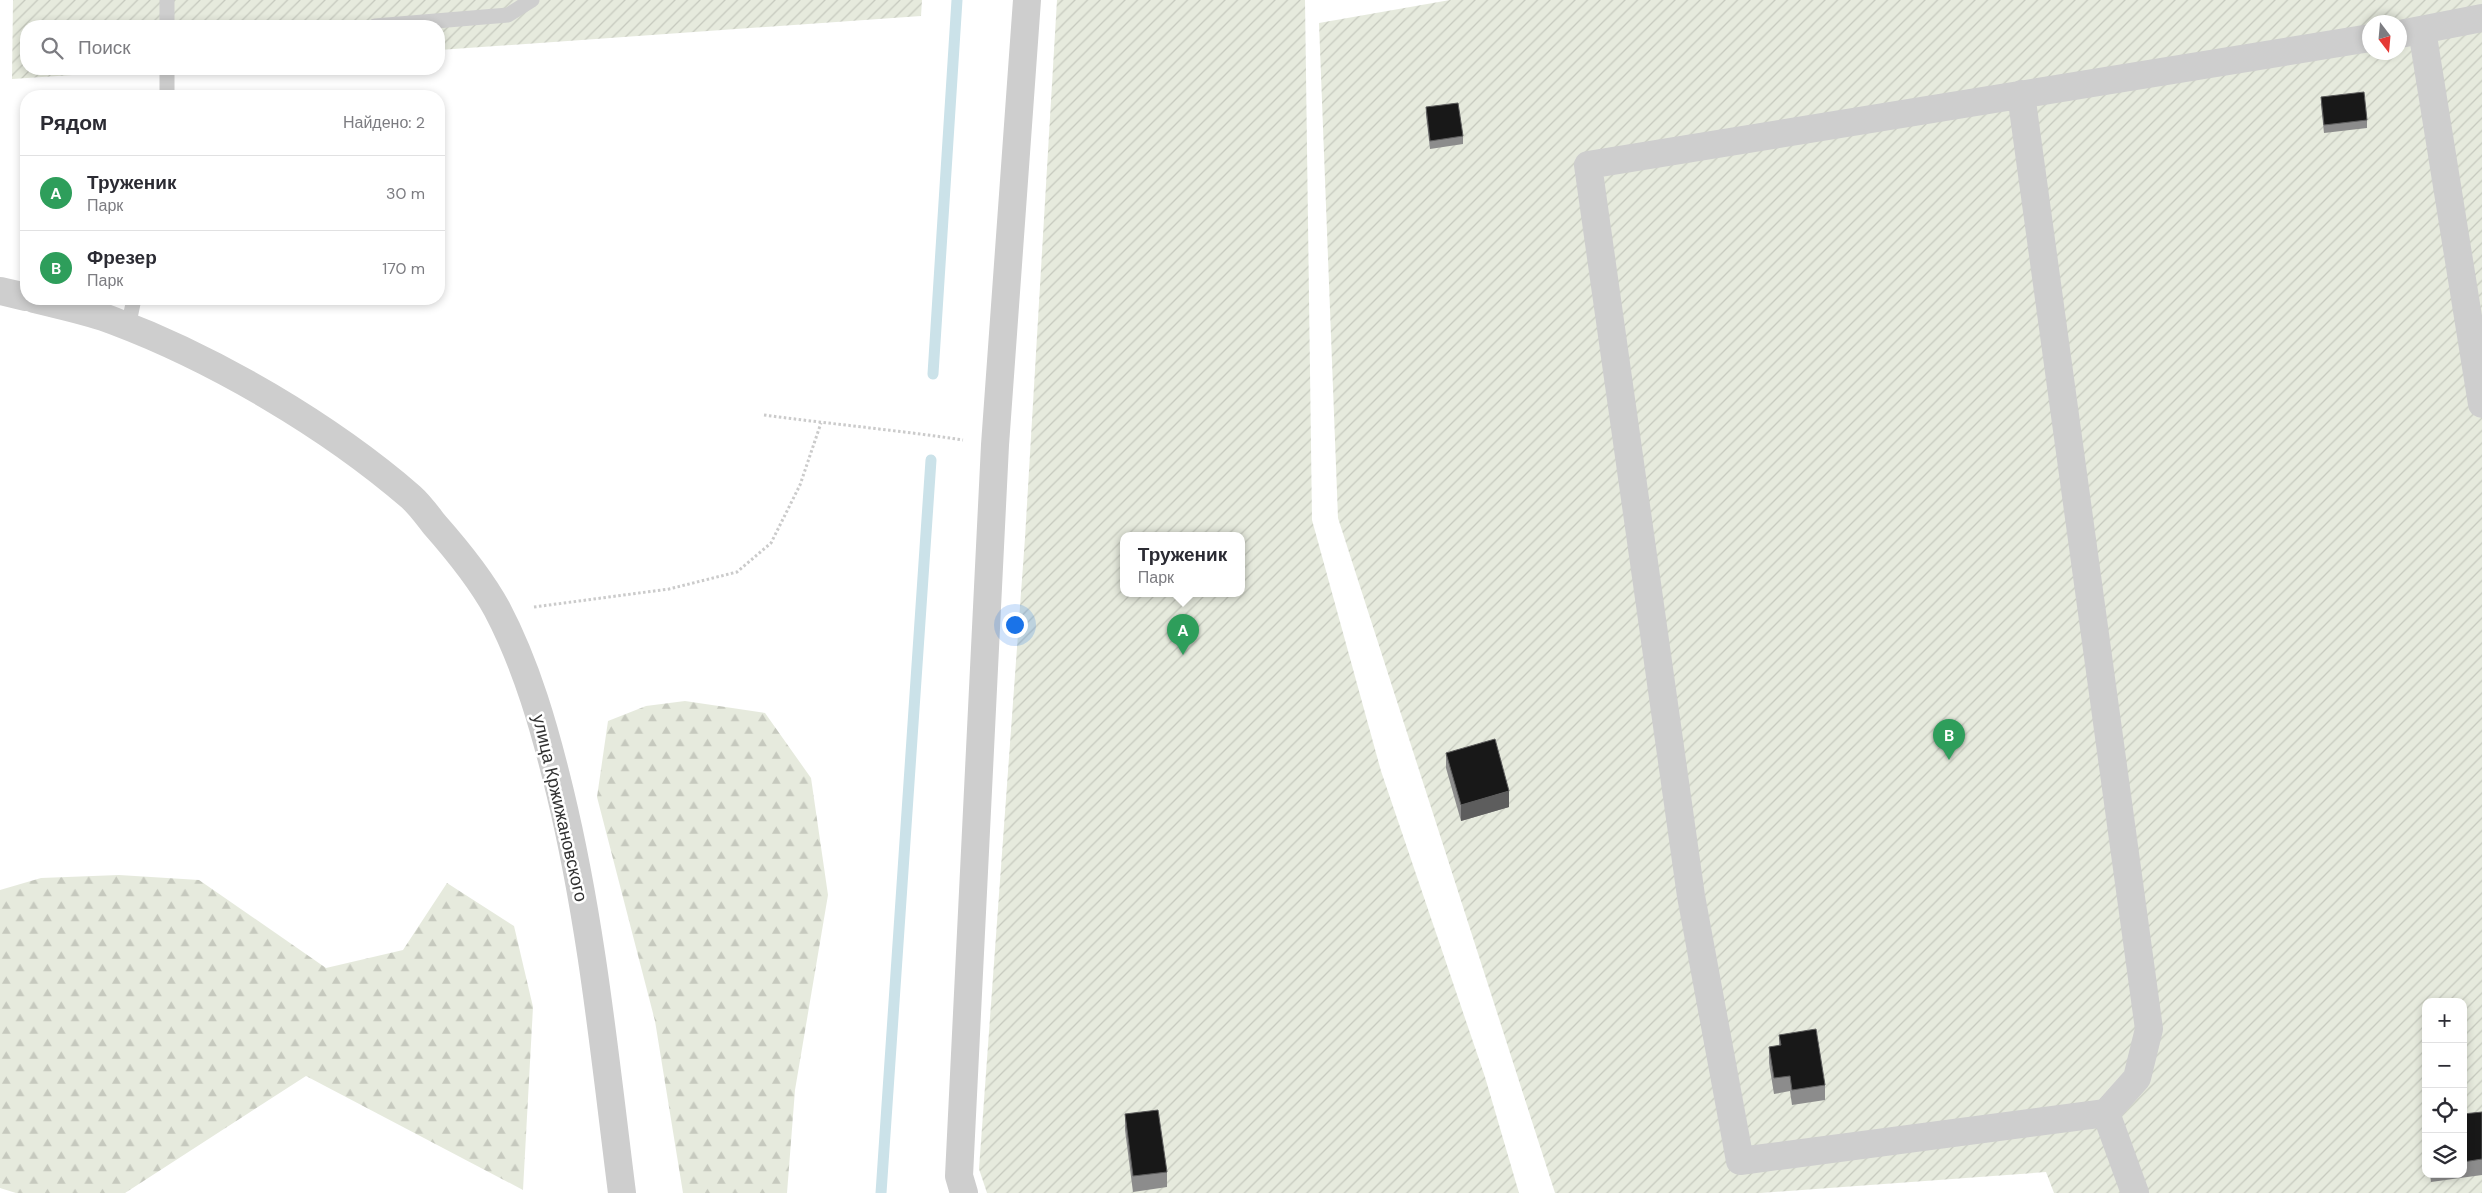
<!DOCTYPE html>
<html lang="ru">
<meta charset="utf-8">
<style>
:root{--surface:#fff;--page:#f2f2f3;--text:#2b2b33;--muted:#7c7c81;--line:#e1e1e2;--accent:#ea580c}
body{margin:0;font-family:"DM Sans",sans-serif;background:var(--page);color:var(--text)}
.controls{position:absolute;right:15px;bottom:15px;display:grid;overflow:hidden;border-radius:10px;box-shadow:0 2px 8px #0003}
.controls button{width:45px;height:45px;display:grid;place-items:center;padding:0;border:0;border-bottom:1px solid var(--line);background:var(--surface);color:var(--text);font:25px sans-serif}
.compass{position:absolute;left:2362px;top:15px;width:45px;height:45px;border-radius:50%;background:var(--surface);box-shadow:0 2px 8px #0003;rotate:164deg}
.you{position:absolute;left:1014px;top:624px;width:18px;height:18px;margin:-12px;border:4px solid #fff;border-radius:50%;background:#1a73e8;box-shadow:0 0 0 8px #1a73e833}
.badge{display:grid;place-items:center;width:32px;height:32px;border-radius:50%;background:var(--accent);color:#fff;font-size:16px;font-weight:700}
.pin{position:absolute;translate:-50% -41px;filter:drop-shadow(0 1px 2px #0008)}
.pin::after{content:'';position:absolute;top:26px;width:18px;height:15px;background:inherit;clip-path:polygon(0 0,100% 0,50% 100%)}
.popup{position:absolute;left:1120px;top:532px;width:125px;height:65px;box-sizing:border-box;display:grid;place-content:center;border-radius:10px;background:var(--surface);filter:drop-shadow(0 1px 4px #0005);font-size:16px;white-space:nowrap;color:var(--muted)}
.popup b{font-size:19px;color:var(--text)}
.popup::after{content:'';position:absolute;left:50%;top:100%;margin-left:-10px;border:10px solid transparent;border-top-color:var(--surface)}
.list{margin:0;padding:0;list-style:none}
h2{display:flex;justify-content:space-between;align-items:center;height:65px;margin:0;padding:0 20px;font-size:21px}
h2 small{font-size:16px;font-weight:400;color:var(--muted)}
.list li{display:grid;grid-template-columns:32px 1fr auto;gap:15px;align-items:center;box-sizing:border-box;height:75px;padding:0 20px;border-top:1px solid var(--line)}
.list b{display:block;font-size:19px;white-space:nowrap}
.list p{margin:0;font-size:16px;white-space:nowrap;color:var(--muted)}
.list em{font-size:16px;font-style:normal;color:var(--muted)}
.icon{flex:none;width:28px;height:28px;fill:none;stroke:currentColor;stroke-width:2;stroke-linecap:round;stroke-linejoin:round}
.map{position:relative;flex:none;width:2482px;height:1193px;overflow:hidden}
.search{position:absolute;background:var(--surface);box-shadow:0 2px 8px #0003;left:20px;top:20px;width:425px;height:55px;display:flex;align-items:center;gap:12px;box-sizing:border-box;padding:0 18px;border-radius:20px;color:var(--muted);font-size:19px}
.panel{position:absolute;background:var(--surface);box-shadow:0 2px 8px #0003;left:20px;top:90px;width:425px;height:215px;border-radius:20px}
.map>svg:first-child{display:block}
.forest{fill:url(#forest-firs)}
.garden{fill:url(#garden-furrows);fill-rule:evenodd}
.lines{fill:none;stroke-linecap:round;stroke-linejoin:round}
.stream{stroke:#cbe2e9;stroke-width:11}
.path{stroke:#cbcbcb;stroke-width:3;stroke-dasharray:2.5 2.5;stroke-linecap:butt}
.service{stroke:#cecece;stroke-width:15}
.minor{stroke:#cecece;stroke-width:28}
.wall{fill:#8c8c8c}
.shaded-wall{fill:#5d5d5d}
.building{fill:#181818;stroke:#5d5d5d}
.labels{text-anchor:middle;stroke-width:5;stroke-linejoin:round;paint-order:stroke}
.street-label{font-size:18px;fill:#313131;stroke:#fff}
</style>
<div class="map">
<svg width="2482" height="1193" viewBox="0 0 2482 1193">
<defs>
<pattern id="forest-firs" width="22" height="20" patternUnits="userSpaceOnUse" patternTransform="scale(1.25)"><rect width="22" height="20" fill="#e6eadd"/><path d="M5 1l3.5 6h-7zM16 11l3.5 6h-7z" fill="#c6c9be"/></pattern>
<pattern id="garden-furrows" width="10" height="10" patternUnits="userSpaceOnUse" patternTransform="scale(1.25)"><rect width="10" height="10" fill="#e6eadd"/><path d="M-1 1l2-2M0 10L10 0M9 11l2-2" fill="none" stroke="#c6c9be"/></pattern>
</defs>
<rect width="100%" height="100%" fill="#fff"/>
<path class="forest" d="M685,701l80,12 46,65 17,117 -33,195 -8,103h-104l-28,-172 -58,-224 11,-76 38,-15z
M119,875l80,5 127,88 77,-18 44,-67 67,43 19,81 -10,183 -217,-114 -181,117h-109l-16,-5v-298l41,-12z"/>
<path class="garden" d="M13,0h909l-1,16 -482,34v-24h-413v43h137l-151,10z
M1057,0h248l7,520 69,251 104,306 34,116h-532l-8,-24 46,-631zM1124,536h118v58h-118z
M1450,0h1032v1193h-428l-8,-21 -285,21h-206l-217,-675 -19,-495zM2370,22h30v30h-30zM2426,1002h37v172h-37z"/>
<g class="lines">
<path class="stream" d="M933,374l24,-374
M881,1193l50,-733"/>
<path class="path" d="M764,415c66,9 133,15 199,25
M534,607l135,-18 68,-17 34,-29 29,-58 21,-62"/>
<path class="service" d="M167,26v-26
M375,26l133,-11 24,-15
M167,96v-27
M128,327l6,-28"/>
<path class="minor" d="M2422,30l60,374
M2400,34l82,-16
M2021,94l128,935 -12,49 -31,35 -366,48 -49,-265 -103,-731 782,-127
M0,291l26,6
M34,299c27,7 54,12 80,22 101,38 215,105 297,176 9,8 16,18 23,27 23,26 46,54 63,85 30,57 48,121 63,183 32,132 45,267 62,401
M2106,1113l29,80
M964,1193l-5,-17 36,-731 32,-445"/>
</g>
<path class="wall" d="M2321,97l46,23v8l-43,5 -3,-28z
M1426,107l37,29v8l-33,5 -4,-34z
M1446,753l63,54 -48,14 -15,-53z
M1779,1035l46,50v15l-33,5 -2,-14 -16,3 -5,-31v-16l10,-1z
M2482,1112v63l-51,7 -1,-8h33v-60z
M1125,1114l42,58v15l-34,5 -8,-62z
M2424,1120h2v25l-2,-10z"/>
<path class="shaded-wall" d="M1509,791v16l-48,14v-16z"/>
<path class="building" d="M2364,92l3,28 -43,5 -3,-28z
M1458,103l5,33 -33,5 -4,-34z
M1495,739l14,52 -48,14 -15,-52z
M1816,1029l9,56 -33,5 -2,-14 -16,2 -5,-31 12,-2 -2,-10z
M1158,1110l9,62 -34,4 -8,-62z
M2482,1112v47l-19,3v-48z"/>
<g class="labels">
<g class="street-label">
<text transform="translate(560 808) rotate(77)" y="6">улица Кржижановского</text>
</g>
</g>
</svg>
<div class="controls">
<button>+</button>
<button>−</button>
<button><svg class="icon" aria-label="locate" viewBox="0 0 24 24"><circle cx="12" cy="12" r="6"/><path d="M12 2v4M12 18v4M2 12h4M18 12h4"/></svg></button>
<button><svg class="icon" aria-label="layers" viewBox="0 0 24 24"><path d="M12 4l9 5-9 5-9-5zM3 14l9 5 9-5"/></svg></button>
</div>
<svg class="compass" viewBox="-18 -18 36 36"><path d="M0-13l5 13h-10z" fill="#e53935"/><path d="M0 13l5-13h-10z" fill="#7c7c81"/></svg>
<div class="you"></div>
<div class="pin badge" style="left:1183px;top:655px;background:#2e9e5b">A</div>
<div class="popup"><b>Труженик</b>Парк</div>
<div class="pin badge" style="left:1949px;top:760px;background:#2e9e5b">B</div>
<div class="search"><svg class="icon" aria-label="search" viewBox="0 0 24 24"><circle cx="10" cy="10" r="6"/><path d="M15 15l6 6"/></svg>Поиск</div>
<section class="panel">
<h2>Рядом<small>Найдено: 2</small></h2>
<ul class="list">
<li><span class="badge" style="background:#2e9e5b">A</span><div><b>Труженик</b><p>Парк</p></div><em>30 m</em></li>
<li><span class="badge" style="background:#2e9e5b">B</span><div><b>Фрезер</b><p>Парк</p></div><em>170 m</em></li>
</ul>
</section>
</div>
